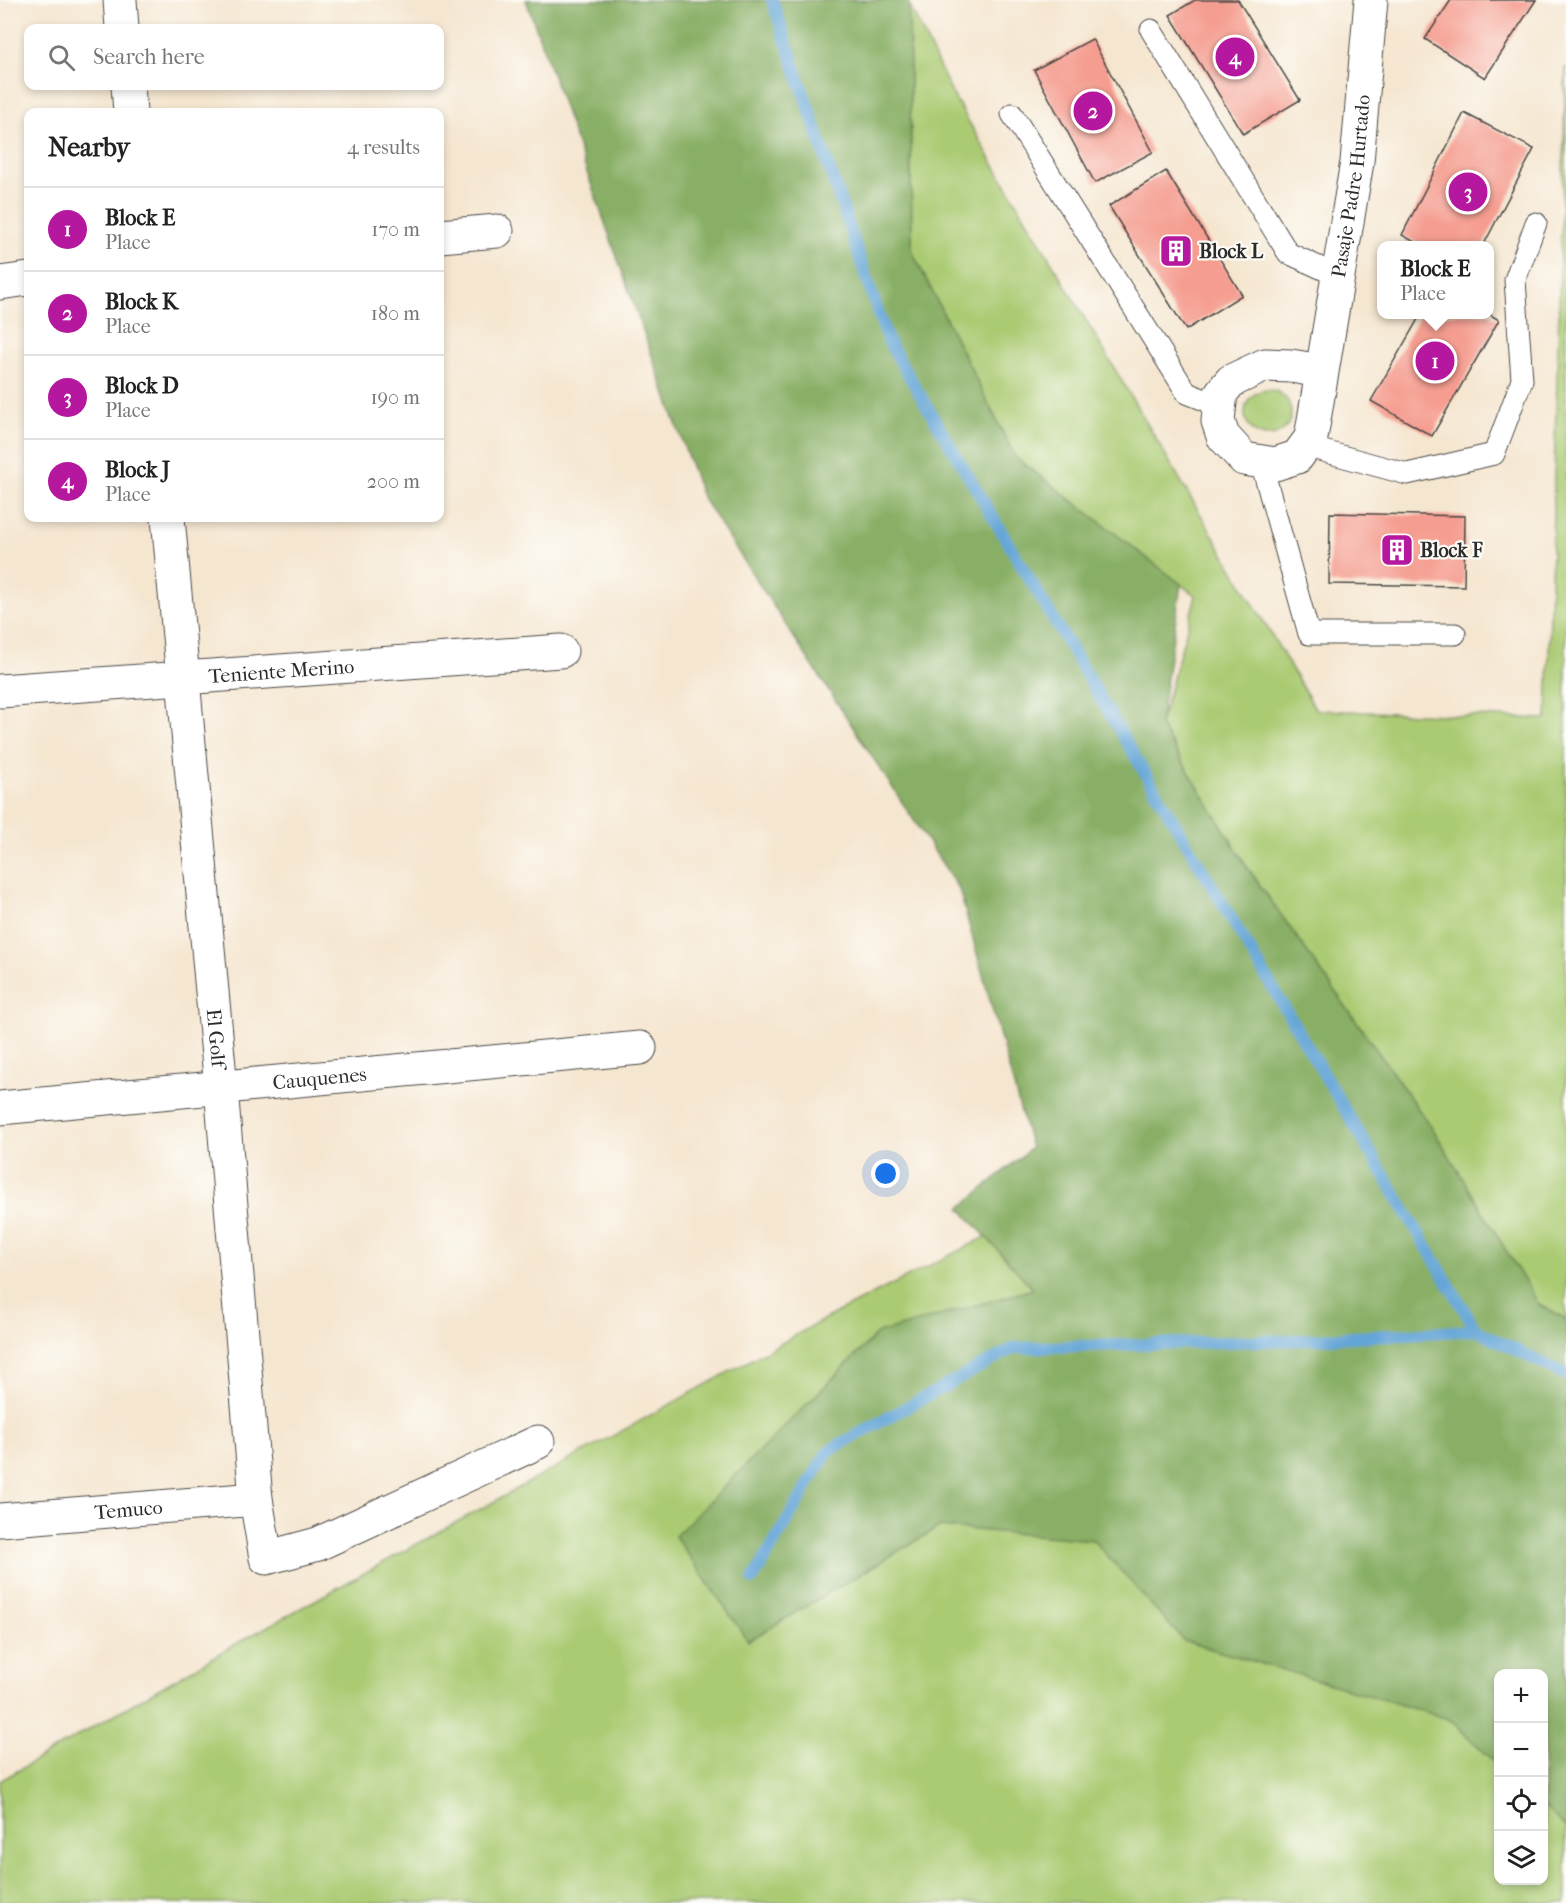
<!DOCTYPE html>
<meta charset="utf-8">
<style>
:root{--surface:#fff;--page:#f6f6f6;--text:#222;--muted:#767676;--line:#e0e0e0;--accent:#b5179e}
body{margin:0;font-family:"IM FELL French Canon",serif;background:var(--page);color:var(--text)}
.controls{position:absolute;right:18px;bottom:18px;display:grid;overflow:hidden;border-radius:12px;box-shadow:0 3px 9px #0003}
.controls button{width:54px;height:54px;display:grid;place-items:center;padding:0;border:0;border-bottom:2px solid var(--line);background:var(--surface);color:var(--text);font:30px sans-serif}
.you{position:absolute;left:886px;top:1174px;width:21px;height:21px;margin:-15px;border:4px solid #fff;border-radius:50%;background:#1a73e8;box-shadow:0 0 0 9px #1a73e833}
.badge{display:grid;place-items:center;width:39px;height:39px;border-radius:50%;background:var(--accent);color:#fff;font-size:20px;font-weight:700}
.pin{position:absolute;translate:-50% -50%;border:3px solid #fff;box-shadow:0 2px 6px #0006}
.popup{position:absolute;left:1377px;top:241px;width:117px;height:78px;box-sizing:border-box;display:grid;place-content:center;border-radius:12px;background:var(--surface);filter:drop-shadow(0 2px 4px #0005);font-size:20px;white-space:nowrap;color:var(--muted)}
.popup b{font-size:22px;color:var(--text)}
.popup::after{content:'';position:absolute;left:50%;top:100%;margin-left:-12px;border:12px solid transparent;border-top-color:var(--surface)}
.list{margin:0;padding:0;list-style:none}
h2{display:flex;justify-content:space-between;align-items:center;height:78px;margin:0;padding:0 24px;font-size:26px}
h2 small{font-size:20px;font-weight:400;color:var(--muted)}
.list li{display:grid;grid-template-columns:39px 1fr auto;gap:18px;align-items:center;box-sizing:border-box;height:84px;padding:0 24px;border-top:2px solid var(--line)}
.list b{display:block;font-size:22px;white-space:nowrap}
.list p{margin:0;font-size:20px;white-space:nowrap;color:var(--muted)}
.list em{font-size:20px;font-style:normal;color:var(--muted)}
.icon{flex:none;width:33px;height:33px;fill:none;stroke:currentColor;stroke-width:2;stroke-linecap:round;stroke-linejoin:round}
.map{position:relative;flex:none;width:1566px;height:1903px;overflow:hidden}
.search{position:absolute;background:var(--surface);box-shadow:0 3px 9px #0003;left:24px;top:24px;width:420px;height:66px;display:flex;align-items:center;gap:15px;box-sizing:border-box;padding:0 21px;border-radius:12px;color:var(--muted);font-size:22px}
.panel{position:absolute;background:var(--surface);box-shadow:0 3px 9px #0003;left:24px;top:108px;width:420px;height:414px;border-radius:12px}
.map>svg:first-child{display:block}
.green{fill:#abcb73;stroke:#6b7b4f;stroke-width:1.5;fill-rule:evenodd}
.forest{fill:#88af65;stroke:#5a6d48;stroke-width:1.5}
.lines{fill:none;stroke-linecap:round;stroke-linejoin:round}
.stream{stroke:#63a5d7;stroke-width:12}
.building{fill:#f59d90}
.lane-casing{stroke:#494744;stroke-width:23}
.street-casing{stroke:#494744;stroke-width:35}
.lane{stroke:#fff;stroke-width:21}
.street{stroke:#fff;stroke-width:33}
.labels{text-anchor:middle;stroke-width:4.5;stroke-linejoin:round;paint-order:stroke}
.street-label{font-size:20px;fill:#2b2b2b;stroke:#fdfcf7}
.poi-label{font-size:20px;font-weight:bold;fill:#2b2b2b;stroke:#fdfcf7;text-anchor:start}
</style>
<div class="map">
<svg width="1566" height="1903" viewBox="0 0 1566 1903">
<rect width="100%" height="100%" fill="#fdfcf7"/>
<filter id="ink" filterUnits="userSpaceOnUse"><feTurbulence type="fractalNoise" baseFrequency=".0167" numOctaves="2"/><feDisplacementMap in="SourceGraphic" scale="12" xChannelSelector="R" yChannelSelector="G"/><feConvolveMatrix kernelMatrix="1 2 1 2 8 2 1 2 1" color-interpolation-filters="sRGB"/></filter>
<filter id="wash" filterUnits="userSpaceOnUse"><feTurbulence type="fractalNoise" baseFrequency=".008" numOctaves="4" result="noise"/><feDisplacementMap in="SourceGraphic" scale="24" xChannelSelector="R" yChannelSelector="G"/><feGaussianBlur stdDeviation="1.35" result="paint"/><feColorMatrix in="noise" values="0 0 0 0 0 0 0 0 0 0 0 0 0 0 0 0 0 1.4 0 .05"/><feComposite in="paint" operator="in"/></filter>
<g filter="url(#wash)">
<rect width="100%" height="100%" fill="#f5e6d0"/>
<path class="green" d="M909,4l44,91 363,615 231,9 19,-653v1837h-1566v-122l243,-141 591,-326 537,-272 -124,-175 -87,-142 36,-129 -181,-139 -103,-206zM1498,1674h46v206h-46z
M1245 413a23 23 0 1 1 46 0a23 23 0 1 1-46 0Z"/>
<path class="forest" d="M526,0h382l1,4 3,247 103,206 166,127 -21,141 87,142 189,267 103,171 27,14v509l-22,-21v-133h-46v91l-49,-46 -265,-78 -91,-101 -154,-13 -191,114 -73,-105 203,-203 155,-44 -73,-81 71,-60 -72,-259 -257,-392z"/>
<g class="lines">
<path class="stream" d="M772,0l116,341 588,989 90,45
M753,1579l75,-128 186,-103 287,-8 175,-10"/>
</g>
<g id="blocks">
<path class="building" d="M1195,0h43l62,100 -57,34 -73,-119z
M1451,0h85l-51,78 -60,-39z
M1092,39l61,113 -58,31 -61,-113z
M1464,113l70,36 -51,97h-61l-20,-11z
M1166,171l76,124 -56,35 -77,-124z
M1421,314h68l10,6 -67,116 -61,-35z
M1330,513l135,3 -1,70 -135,-2z"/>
</g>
</g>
<g filter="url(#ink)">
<use href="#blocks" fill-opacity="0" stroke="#494744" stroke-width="1.5"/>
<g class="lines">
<defs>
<path id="lane" d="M1151,30l137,223 50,23
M1012,114l175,279 33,13
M1305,446l102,28 87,-20 28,-74 -7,-100 21,-57
M1261,462l48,172h146"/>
<g id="street">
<path d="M120,0l2,28"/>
<path d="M128,86l2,26"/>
<path d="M440,236l57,-5"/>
<path d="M0,283l28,-4"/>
<path id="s1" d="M1321,371l-30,-5 -26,-1 -34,16 -10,12 -3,28 5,15 21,23 31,5 22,-7 14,-19 46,-276 14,-162"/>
<path id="s2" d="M168,518l53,570 35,411 10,59 52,-14 220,-102"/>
<path id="s3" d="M0,691l561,-40"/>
<path id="s4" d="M0,1108l640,-60"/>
<path id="s5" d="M0,1520l256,-21"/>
</g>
</defs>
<use href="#lane" class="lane-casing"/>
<use href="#street" class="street-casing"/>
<use href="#lane" class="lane"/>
<use href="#street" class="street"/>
</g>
</g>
<defs>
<symbol id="building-square" viewBox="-11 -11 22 22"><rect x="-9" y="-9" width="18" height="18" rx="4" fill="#b5179e" stroke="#fdfcf7"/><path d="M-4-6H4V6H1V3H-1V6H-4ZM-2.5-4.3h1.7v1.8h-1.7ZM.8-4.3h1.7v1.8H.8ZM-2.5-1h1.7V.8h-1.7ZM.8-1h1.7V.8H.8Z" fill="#fff"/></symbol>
</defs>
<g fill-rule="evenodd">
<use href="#building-square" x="1157" y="232" width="38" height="38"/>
<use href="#building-square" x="1378" y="531" width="38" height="38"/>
</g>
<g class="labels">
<g class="street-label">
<text dy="7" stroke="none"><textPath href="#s1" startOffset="518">Pasaje Padre Hurtado</textPath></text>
<text dy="7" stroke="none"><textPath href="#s3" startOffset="282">Teniente Merino</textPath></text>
<text dy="7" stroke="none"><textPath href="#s2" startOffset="522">El Golf</textPath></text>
<text dy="7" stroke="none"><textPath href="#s4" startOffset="321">Cauquenes</textPath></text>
<text dy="7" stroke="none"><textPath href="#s5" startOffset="129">Temuco</textPath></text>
</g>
<g class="poi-label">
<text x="1199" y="258">Block L</text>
<text x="1420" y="557">Block F</text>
</g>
</g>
</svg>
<div class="controls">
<button>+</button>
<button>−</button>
<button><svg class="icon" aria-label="locate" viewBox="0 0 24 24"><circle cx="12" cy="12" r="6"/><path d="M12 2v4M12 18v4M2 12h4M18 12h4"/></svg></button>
<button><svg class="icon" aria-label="layers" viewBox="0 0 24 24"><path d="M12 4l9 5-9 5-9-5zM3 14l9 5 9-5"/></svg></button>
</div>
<div class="you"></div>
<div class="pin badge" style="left:1435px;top:361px">1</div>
<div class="popup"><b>Block E</b>Place</div>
<div class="pin badge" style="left:1093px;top:111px">2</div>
<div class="pin badge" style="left:1468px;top:192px">3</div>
<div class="pin badge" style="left:1235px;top:57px">4</div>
<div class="search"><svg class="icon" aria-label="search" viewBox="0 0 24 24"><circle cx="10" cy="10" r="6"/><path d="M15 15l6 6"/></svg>Search here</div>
<section class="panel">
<h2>Nearby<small>4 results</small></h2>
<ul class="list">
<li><span class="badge">1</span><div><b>Block E</b><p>Place</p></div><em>170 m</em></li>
<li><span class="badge">2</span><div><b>Block K</b><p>Place</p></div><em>180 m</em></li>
<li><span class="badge">3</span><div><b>Block D</b><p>Place</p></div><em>190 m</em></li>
<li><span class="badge">4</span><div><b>Block J</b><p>Place</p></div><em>200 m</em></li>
</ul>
</section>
</div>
